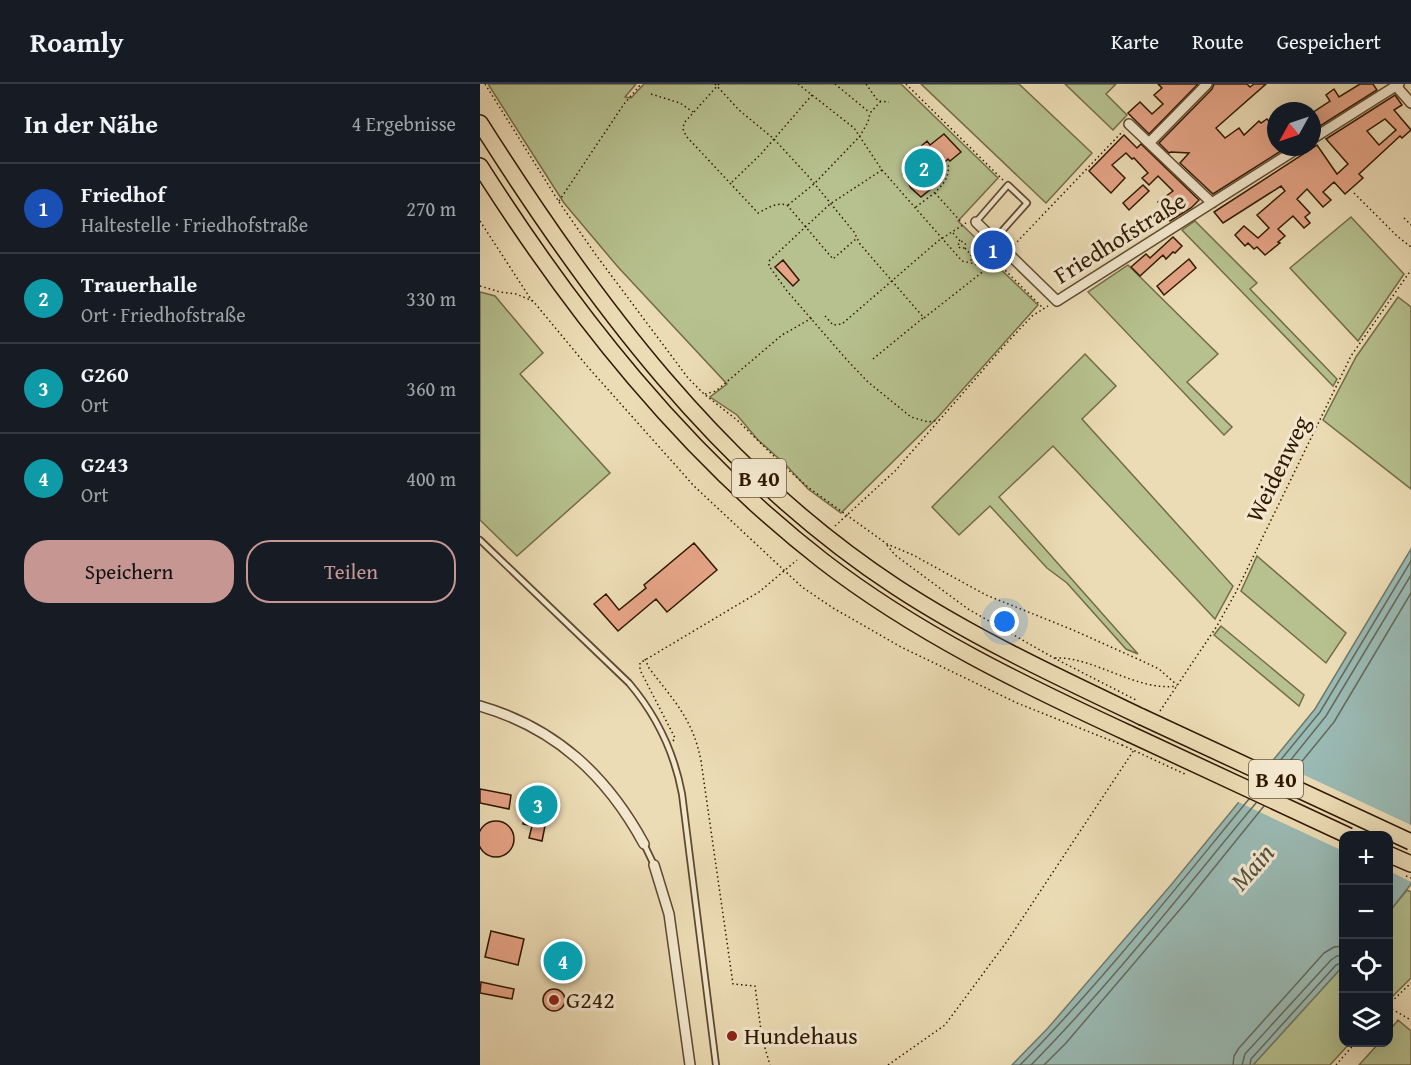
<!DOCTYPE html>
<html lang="de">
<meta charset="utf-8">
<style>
:root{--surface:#171b24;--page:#20242c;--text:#f1f3f6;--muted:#9ea1a6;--line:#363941;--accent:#c59692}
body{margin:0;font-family:"Gentium Book Plus",serif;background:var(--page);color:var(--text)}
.controls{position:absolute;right:18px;bottom:18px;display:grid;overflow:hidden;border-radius:12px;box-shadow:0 6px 24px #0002}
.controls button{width:54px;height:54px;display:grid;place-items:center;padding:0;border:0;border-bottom:2px solid var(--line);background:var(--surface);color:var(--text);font:30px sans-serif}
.compass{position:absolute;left:787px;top:18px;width:54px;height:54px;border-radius:50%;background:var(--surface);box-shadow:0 6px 24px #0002;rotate:230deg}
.you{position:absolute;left:525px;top:538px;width:21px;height:21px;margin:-15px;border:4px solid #fff;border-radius:50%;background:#1a73e8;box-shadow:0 0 0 9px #1a73e833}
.badge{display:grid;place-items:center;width:39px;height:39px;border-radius:50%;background:var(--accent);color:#fff;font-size:20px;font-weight:700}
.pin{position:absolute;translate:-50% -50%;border:3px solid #fff;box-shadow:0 2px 6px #0006}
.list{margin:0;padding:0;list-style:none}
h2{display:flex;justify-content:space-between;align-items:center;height:78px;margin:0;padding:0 24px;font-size:26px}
h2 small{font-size:20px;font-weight:400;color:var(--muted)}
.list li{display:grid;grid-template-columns:39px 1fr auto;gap:18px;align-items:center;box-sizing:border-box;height:90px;padding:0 24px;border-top:2px solid var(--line)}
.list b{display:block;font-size:22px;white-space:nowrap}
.list p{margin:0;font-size:20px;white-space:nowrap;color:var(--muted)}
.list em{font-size:20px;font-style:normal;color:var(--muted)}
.actions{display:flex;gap:12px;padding:18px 24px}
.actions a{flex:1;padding:14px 0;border:2px solid var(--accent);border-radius:24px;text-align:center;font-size:21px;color:var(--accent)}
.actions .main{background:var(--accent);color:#111}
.icon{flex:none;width:33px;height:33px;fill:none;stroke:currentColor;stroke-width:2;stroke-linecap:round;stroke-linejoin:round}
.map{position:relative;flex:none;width:931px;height:981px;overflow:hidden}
header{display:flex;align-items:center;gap:36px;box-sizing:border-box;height:84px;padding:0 30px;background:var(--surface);border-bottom:2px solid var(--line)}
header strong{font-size:28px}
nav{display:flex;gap:33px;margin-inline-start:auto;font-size:21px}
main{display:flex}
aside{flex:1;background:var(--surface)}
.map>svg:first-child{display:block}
.green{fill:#b6c18f;stroke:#736c48;stroke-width:1.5}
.water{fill:#9abab4;stroke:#70796c;stroke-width:1.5}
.pier{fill:#ecdcb5}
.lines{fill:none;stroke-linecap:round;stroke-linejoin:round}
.shore{stroke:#65695a;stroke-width:1.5}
.building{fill:#e6a487;stroke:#301800;stroke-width:1.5;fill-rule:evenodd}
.service-casing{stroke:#5f492d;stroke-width:8}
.minor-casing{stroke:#5f492d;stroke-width:12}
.trunk-casing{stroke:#301800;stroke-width:18}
.path{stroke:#301800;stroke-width:1.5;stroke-dasharray:1.5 3;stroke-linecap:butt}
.service{stroke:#f3e8cf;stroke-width:4.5}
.minor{stroke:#f3e8cf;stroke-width:9}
.trunk{stroke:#ecdcb5;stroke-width:15}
.trunk-bridge-casing{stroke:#301800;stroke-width:18;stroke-linecap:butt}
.path-bridge{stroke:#301800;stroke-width:1.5;stroke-dasharray:1.5 3;stroke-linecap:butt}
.trunk-bridge{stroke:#ecdcb5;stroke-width:15}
.poi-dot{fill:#8f2418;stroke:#f3e8cf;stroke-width:2}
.labels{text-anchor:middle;stroke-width:6;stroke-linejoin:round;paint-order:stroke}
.shield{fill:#f3e8cf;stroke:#6a563e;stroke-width:1.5}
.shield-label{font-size:22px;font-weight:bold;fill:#301800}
.street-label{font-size:24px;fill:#301800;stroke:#f3e8cf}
.poi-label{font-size:24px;fill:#301800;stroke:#f3e8cf;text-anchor:start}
.water-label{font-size:26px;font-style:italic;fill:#55513f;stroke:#f3e8cf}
</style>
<header>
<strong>Roamly</strong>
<nav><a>Karte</a><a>Route</a><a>Gespeichert</a></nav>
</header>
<main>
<aside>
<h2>In der Nähe<small>4 Ergebnisse</small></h2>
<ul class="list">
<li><span class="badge" style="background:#1a4fb4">1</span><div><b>Friedhof</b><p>Haltestelle · Friedhofstraße</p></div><em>270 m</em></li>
<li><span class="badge" style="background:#0f9aa8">2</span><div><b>Trauerhalle</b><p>Ort · Friedhofstraße</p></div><em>330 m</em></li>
<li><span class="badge" style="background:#0f9aa8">3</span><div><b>G260</b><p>Ort</p></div><em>360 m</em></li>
<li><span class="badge" style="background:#0f9aa8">4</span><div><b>G243</b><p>Ort</p></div><em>400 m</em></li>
</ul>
<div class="actions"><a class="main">Speichern</a><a>Teilen</a></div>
</aside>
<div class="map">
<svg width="931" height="981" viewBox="0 0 931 981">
<rect width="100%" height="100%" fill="#ecdcb5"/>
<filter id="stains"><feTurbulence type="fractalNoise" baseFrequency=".00333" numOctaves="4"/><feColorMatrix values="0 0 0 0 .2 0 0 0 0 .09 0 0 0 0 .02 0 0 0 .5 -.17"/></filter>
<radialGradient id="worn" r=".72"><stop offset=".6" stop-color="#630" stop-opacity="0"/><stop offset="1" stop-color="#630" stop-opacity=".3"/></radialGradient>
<path class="green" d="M8,0h148l-11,13 6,1 13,-14h257l97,94 -40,43 31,30 5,12 44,42 -99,111 -98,97 -33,-24 -22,-24 -28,-25 -21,-25 -27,-18 17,-13 -109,-117 -54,-64z
M441,0h98l73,69 -46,50z
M585,0h51l-10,10 21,21 -14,15z
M871,133l53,57 -46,67 -68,-73z
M715,137l62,62 -7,6 87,90 -4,7 -151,-156z
M648,181l90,89 -31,28 45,45 -8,8 -136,-143z
M0,208l15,4 48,57 -23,21 90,99 -93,83 -37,-36z
M918,213l13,10v182l-88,-69 33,-63z
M605,270l31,32 -34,33 151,167 -18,33 -162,-173 -54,51 139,157 -12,-5 -59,-66 -20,-15 -57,-62 -31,29 -27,-28z
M777,472l89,77 -20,30 -85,-72z
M741,542l83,69 -5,11 -85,-71z
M927,806l4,2v86l-22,22v-88z
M863,882l1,76 6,1 -20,22h-77z
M918,936l13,11v34h-52l20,-22 9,-1 1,-11z"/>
<path class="water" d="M931,465v335l-22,28 -1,-76h-44l-1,130 -90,99h-241l36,-37 123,-143 144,-176z"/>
<path class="pier" d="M790,675l141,66v57l-22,-11 -1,-35h-44l-1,15 -107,-50z"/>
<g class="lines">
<path class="shore" d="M794,684l46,-56 91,-151
M801,688l45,-56 85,-141
M810,692l44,-54 77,-129
M540,981c82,-83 155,-176 229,-266
M551,981c80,-81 152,-174 225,-262
M564,981l22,-22 122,-143 76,-94
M753,981l1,-9 5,-8 85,-95 10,-6 10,-1
M762,981l3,-11 86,-94 6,-4 7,-1
M770,981l1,-6 85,-94 8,-3"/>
</g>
<path class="building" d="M678,0h40l-49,50 -21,-21 12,-11 12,12 11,-10 -9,-9 8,-7z
M734,0h33l3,3 4,-3h12l-50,44 9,10 14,-10 5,7 15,-14 2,2 6,-4 9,10v18h11l-74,47 -33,-31 9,-10 -18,-1 -2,1 -10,-10 53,-54z
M880,0h13l4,6 -57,36 -8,-13 18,-12 -4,-6 8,-6 5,8z
M915,11l7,10 -8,5 17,20 -9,8 -2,-2 -41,38 4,4 -18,16 -11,-12 -11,10 8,8 -8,7 -16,-18 -10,10 13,14 -5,4 5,6 -6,5 -11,-12 -15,13 7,7 -7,6 2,1 -15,12 -8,-8 -3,2 -6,-6 -3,3 -10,-11 9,-9 14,12 11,-10 -12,-13 28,-24 -4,-5 -58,37 -9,-11 103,-67 20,29 11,-10 -22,-25zM905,35l11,11 -17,15 -12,-14z
M464,50l17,18 -11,9 -2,-2 -16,15 6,9 -17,14 -10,-9 -8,-14 21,-19 -6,-6 9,-8 3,4z
M644,51l13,13 4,-4 58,56 -8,8 -21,13 -12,-19 15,-11 -15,-15 -9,9 -7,-7 6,-5 -14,-15 -2,1 -6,-6 -14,12 13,13 -14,15 -22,-22z
M663,101l6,6 -20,19 -6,-7z
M693,153l9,9 -7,7 -2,-1 -7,7 -3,-4 -23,21 -9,-9 15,-13 4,4z
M709,175l7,9 -32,27 -7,-9z
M303,176l16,20 -6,6 -18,-19z
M214,459l23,27 -50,42 -11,-13 -38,32 -24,-27 12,-10 13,16 27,-22 -2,-3z
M0,705l31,6 -2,14 -29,-6z
M51,713l16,3 -4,20 3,1 -4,20 -13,-3 3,-12 -9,-2 1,-7 15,-1 -11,-3z
M-2 755a18 18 0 1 1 36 0a18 18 0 1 1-36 0Z
M11,847l33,8 -6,26 -33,-8z
M72 877a11 11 0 1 1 22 0a11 11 0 1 1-22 0Z
M1,898l33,7 -2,10 -32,-6z
M63 916a11 11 0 1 1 22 0a11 11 0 1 1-22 0Z"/>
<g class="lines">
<defs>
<path id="service" d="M496,138l32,-37 19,18 -33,37
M0,456l149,143c28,33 45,68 53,111l34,271
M164,760l10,21"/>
<path id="minor" d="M916,2l15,17
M649,40l83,79
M832,55l87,-55
M669,59l58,-59
M496,138l81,79 243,-154
M0,622c76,22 127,70 164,138
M174,781l15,49 21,151"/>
<path id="trunk" d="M0,39c112,177 239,348 416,464 78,51 162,90 246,130
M0,82c94,148 204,287 343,395 93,72 201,124 307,173
M908,770l23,10"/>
</defs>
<use href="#service" class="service-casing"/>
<use href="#minor" class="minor-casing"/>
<use href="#trunk" class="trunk-casing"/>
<path class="path" d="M5,0l74,118 37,53 92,123 16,16 33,26 48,47 24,21 78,56 26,11 73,40 87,35 67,30 19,9 18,16
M235,0l24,26 35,29 35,38 45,55 6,12 64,74 61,-48
M239,0l-35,39 -1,6 3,7 72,77c10,-5 18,-11 29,-8l46,54 24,-21
M318,0l56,44 28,42 80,91 13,3 11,6 15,-11
M355,0l34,28
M386,0l12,17 11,1
M426,0l97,96
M171,10l29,9 13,9
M402,86l-52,34 -61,57v5l18,25 60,69 21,22 43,35 17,5 11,-2
M252,98l29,-28 51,-59
M455,109l27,30
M874,109l43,43 14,11
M79,117l65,-97 17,-20
M308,121l26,-21 46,-48 8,-14 2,-9 11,-12
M436,123c15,-12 36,-23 32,-45
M924,134l7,7
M0,137l52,80
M473,149l7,8
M478.5 161a3.5 3.5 0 1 1 7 0a3.5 3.5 0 1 1-7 0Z
M534,161l109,-114
M485,164l6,7v7
M519,180l43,43
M0,202l20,6 16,2 17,7 54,65 107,120 108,101 31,21 68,39 116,56 105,42
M345,232l8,9 9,-1 96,-83 28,-18
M393,275l50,-41
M225,310l11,-3 66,-56 30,-17
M355,442l60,-55 108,-124 29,-31 16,-10
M407,461l8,10 73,54 86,49 82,42
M575,574c38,-2 82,34 122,28
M165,575l4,9c25,33 44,51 52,93l32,223 22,2 7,52 8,27
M680,627l57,-85 19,-34 115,-236 60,-86
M193,657l2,-3 -35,-68v-7l119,-71 38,-32
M926,792l5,2
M908,921l23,-22
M908,923l23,13
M408,981l57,-40 63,-85 126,-190
M856,981l20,-23"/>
<use href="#service" class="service"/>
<use href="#minor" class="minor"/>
<use href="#trunk" class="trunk"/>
<defs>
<path id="trunk-bridge" d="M662,633l269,125
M650,650l219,102"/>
</defs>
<use href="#trunk-bridge" class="trunk-bridge-casing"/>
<path class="path-bridge" d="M642,661l65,30"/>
<use href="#trunk-bridge" class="trunk-bridge"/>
</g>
<g class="poi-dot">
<circle cx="74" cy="916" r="6"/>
<circle cx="252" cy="952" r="6"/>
</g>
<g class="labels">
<g class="shield">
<rect x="252" y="375" width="54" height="38" rx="4.5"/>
<rect x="769" y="676" width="54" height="38" rx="4.5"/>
</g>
<g class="shield-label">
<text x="279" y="402">B 40</text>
<text x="796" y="703">B 40</text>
</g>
<g class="street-label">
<text transform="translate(640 154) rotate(-32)" y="8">Friedhofstraße</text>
<text transform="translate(798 385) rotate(-64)" y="8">Weidenweg</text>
</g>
<g class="poi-label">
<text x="86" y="924">G242</text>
<text x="264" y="960">Hundehaus</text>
</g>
<g class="water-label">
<text transform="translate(772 783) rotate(-49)" y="9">Main</text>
</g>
</g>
<rect width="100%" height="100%" filter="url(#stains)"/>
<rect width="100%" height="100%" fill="url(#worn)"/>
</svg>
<div class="controls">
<button>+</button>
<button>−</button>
<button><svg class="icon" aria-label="locate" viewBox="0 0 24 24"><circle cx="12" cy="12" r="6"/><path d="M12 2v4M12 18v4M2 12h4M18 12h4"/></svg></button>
<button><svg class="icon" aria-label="layers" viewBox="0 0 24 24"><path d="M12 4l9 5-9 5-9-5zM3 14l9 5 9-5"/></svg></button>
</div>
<svg class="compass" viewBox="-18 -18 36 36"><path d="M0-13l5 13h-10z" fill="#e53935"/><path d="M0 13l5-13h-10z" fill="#9ea1a6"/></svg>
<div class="you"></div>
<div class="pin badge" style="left:513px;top:166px;background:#1a4fb4">1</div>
<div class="pin badge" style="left:444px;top:84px;background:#0f9aa8">2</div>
<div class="pin badge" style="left:58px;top:721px;background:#0f9aa8">3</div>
<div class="pin badge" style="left:83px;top:877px;background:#0f9aa8">4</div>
</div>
</main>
